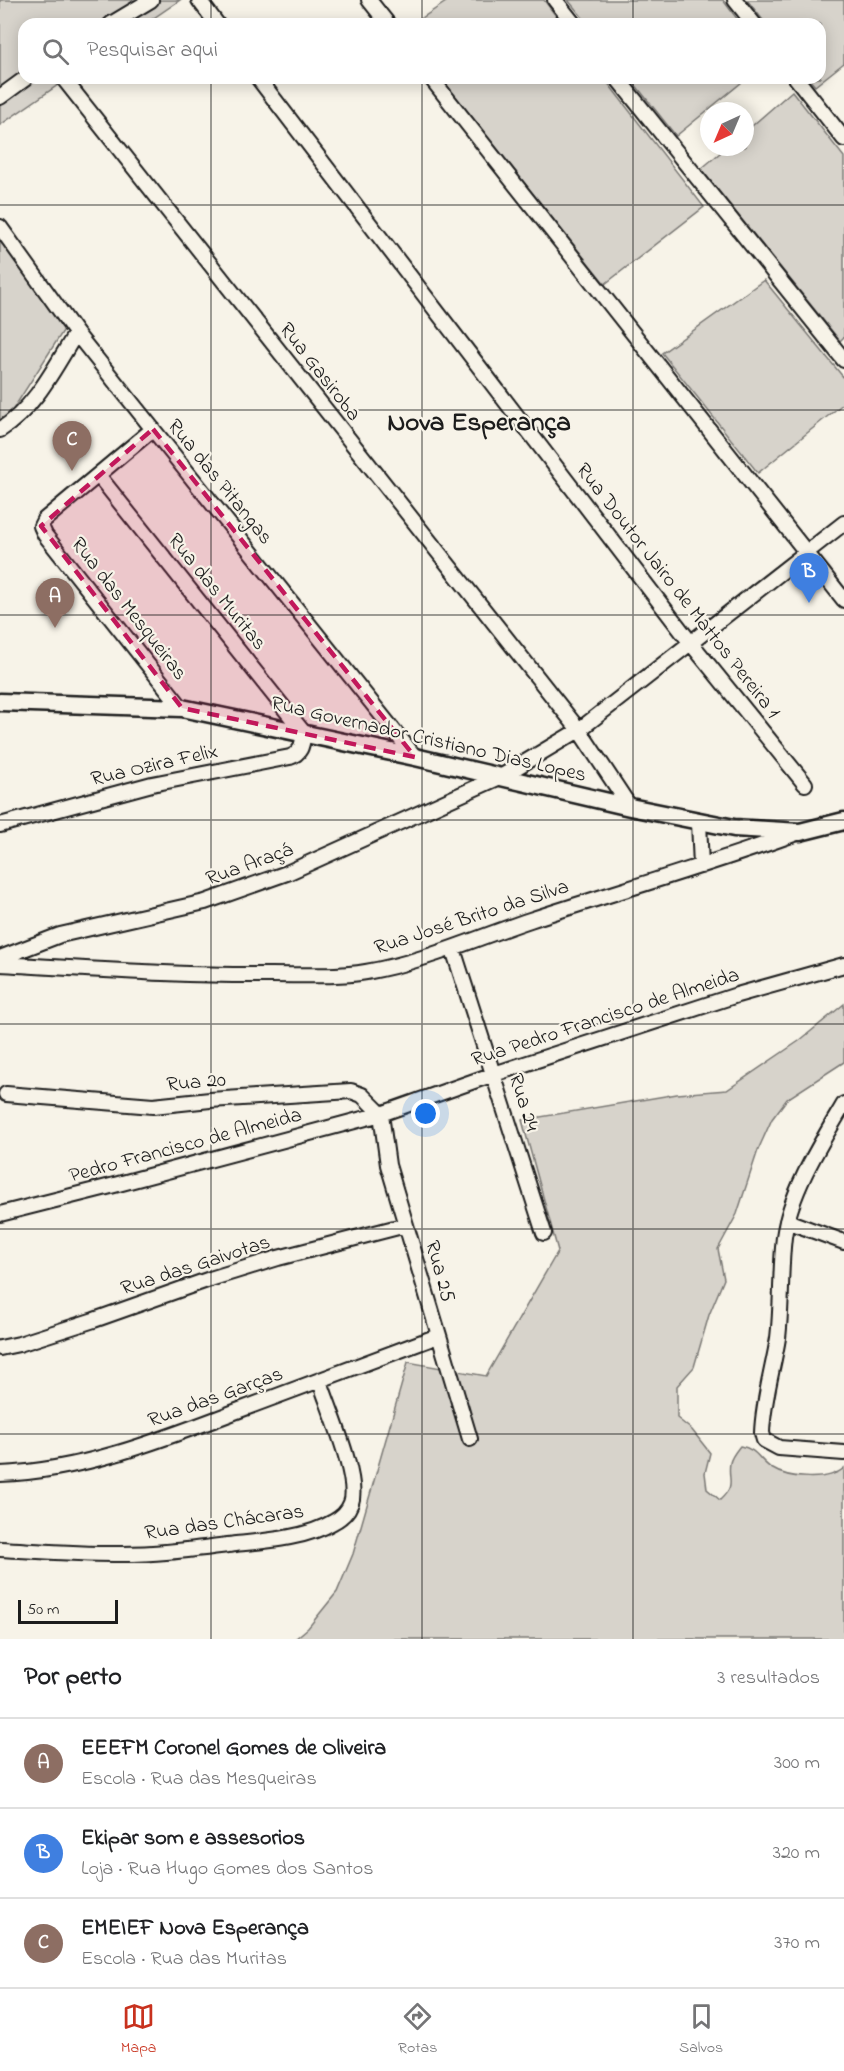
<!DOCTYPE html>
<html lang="pt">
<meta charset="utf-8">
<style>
:root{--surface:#fff;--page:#f2f2f2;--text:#202124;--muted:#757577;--line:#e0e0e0;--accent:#c8321e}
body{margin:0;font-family:"Indie Flower",sans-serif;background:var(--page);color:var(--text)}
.compass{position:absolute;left:700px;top:102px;width:54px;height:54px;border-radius:50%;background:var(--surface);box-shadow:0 3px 15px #0003;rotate:224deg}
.scale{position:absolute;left:18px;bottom:15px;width:100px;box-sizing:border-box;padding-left:6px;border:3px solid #1c1c1c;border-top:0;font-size:16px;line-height:21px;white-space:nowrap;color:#1c1c1c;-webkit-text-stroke:4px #f7f3e8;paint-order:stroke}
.you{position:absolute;left:426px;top:1114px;width:21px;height:21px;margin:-15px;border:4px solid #fff;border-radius:50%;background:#1a73e8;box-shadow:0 0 0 9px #1a73e833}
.badge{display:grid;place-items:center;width:39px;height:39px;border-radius:50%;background:var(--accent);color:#fff;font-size:20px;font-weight:700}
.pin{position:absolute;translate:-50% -50px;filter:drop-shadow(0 2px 3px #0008)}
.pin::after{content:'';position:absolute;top:32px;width:21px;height:18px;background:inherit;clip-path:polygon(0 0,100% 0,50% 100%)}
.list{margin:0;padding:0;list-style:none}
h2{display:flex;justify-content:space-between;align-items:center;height:78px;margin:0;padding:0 24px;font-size:26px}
h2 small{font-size:20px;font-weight:400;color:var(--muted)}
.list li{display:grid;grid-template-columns:39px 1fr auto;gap:18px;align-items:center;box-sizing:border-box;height:90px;padding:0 24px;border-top:2px solid var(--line)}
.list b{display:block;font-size:22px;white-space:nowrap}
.list p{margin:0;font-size:20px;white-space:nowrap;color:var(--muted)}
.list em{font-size:20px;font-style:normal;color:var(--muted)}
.icon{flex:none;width:33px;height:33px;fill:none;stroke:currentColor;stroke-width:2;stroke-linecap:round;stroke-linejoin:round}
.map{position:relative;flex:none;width:844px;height:1639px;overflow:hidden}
.search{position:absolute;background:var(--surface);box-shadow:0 3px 15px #0003;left:18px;right:18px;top:18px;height:66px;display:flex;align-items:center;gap:15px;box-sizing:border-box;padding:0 21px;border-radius:18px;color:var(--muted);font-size:22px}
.sheet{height:348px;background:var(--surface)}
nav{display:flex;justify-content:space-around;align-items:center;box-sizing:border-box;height:84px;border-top:2px solid var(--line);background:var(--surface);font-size:16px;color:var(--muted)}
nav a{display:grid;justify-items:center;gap:3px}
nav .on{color:var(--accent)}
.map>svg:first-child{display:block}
.green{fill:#d7d3cb;stroke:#7a7874;stroke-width:1.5}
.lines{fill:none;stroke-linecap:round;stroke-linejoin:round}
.minor-casing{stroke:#1c1c1c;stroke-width:18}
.tertiary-casing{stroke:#1c1c1c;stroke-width:21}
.minor{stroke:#f7f3e8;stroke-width:14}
.tertiary{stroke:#f7f3e8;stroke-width:16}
.marked{fill:#c2185b;fill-opacity:0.2;stroke:#c2185b;stroke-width:4.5;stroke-dasharray:12 8;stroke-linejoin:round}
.grid{fill:none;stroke:#1c1c1c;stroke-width:1.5;stroke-opacity:0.55}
.labels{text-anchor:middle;stroke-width:4.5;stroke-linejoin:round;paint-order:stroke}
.street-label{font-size:21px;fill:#1c1c1c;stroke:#f7f3e8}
.district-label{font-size:27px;font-weight:bold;fill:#1c1c1c;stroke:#f7f3e8}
</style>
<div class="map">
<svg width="844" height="1639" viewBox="0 0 844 1639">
<rect width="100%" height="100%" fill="#f7f3e8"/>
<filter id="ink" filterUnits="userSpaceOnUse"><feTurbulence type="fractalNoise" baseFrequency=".0167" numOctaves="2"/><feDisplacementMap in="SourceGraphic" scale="12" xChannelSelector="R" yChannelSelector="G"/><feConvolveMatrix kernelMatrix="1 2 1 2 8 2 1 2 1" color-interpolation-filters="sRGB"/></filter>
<g filter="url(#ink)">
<path class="green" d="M0,0h180l-35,24h-121v54h44l-68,47z
M449,0h95l18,24h-149z
M568,0h155l18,24h-153z
M747,0h97v63l-29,23 -7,-8h12v-54h-54z
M441,78h163l100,129 -99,77z
M630,78h117l-71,58z
M792,91l52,66v180l-4,4 -139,-172 26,-22h18v-15z
M0,220l72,97 -67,105 -5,2z
M764,280l80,98v25l-86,70 -96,-120z
M844,1004v58l-57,37 -15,20 -14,31 -21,64 -19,35 6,30 -15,36 -15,52 -17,19v32l15,12 18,23 -5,20 2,16 13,11c17,-16 7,-20 10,-37 1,-6 7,-13 10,-17 17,3 18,13 31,22 17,11 57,14 73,0v171h-549l13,-11 29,-36 16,-38 55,-192 78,14 72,-125 -36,-131 155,-26 50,-4 72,-49z"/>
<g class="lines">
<defs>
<path id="minor" d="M199,0l18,24
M369,0l19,24
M555,0l19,24
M735,0l19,24
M111,24l40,-24
M63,78l516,652 51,77
M258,78l432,564 115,142
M431,78l413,522
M617,78l227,282
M796,78l48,61
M0,97l26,-19
M0,227l76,106 339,424
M153,429l-109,91 -3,6 4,9 137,173
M0,430c35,-22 55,-63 76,-97
M699,822l2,44
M0,825l152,-41 138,-27c12,-4 12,-13 14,-24l-206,-258
M453,949l91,284
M0,958l60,-23 145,-33 82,-29 215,-97 77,-46 265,-207
M0,964c91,5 181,12 271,11 32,0 65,2 95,-3 58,-10 110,-34 164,-52 89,-29 179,-55 267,-87
M6,1094l147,12 57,-6 141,-9 11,4 19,19
M844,1104c-23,39 -54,88 -60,133 -4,34 -2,67 -6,101 -5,31 -15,63 -16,95l2,7 15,8 65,5
M381,1114l7,51 82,274
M0,1214l107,-27 274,-73 113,-40 243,-79 107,-30
M787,1221l57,21
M0,1348l19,-4 75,-24 116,-41 68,-21 128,-33
M0,1474c82,-3 161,-34 237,-63 68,-25 135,-50 201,-75
M0,1549c38,2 76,5 114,5 40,1 82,-5 122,-10 30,-3 71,-6 97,-22 8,-4 15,-11 18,-19 9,-24 -23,-96 -31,-122"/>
<path id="tertiary" d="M0,702l182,6 233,49 215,50 104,21 66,4 44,-11"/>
</defs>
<use href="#minor" class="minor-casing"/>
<use href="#tertiary" class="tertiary-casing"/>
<use href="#minor" class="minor"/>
<use href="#tertiary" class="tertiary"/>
</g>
</g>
<path class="marked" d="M153,429l262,328 -233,-49 -141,-182z"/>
<path class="grid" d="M211,0v24M422,0v24M633,0v24M211,78v1561M422,78v1561M633,78v1561M0,205h844M0,410h844M0,615h844M0,820h844M0,1024h844M0,1229h844M0,1434h844"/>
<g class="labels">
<g class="street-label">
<text transform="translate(321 371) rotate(52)" y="7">Rua Gasiroba</text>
<text transform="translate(221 481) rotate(51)" y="7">Rua das Pitangas</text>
<text transform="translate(679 590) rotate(52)" y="7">Rua Doutor Jairo de Mattos Pereira 1</text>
<text transform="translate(218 591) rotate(51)" y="7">Rua das Muritas</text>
<text transform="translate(130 608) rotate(52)" y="7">Rua das Mesqueiras</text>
<text transform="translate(429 738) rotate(13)" y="7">Rua Governador Cristiano Dias Lopes</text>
<text transform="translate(154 764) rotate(-13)" y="7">Rua Ozira Felix</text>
<text transform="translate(249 863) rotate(-20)" y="7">Rua Araçá</text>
<text transform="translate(471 916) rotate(-18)" y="7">Rua José Brito da Silva</text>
<text transform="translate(605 1016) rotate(-18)" y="7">Rua Pedro Francisco de Almeida</text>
<text transform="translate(196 1081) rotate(-5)" y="7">Rua 20</text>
<text transform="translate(525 1102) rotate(72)" y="7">Rua 24</text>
<text transform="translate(185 1144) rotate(-15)" y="7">Pedro Francisco de Almeida</text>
<text transform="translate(195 1264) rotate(-18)" y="7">Rua das Gaivotas</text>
<text transform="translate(441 1271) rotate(74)" y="7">Rua 25</text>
<text transform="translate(215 1396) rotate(-20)" y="7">Rua das Garças</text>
<text transform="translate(224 1521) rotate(-8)" y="7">Rua das Chácaras</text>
</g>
<g class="district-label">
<text x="479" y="430">Nova Esperança</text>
</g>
</g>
</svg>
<svg class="compass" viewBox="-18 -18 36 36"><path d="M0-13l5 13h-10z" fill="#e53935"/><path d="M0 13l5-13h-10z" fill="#757577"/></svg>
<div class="scale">50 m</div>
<div class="you"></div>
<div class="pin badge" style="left:55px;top:628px;background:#8d6e63">A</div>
<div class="pin badge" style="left:809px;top:603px;background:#3f7fe0">B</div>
<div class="pin badge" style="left:72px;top:471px;background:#8d6e63">C</div>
<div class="search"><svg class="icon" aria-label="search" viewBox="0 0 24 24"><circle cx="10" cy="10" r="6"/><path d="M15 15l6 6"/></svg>Pesquisar aqui</div>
</div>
<section class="sheet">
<h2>Por perto<small>3 resultados</small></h2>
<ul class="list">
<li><span class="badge" style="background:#8d6e63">A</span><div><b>EEEFM Coronel Gomes de Oliveira</b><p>Escola · Rua das Mesqueiras</p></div><em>300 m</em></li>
<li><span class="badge" style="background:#3f7fe0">B</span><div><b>Ekipar som e assesorios</b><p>Loja · Rua Hugo Gomes dos Santos</p></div><em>320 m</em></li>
<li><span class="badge" style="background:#8d6e63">C</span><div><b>EMEIEF Nova Esperança</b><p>Escola · Rua das Muritas</p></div><em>370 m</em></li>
</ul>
</section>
<nav>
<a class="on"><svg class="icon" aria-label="map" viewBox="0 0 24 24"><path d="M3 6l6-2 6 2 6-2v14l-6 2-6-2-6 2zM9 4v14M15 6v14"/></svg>Mapa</a>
<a><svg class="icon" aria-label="directions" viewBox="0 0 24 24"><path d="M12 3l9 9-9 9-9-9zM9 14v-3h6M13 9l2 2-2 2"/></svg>Rotas</a>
<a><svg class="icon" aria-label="saved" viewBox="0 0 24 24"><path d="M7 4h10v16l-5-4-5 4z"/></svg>Salvos</a>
</nav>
